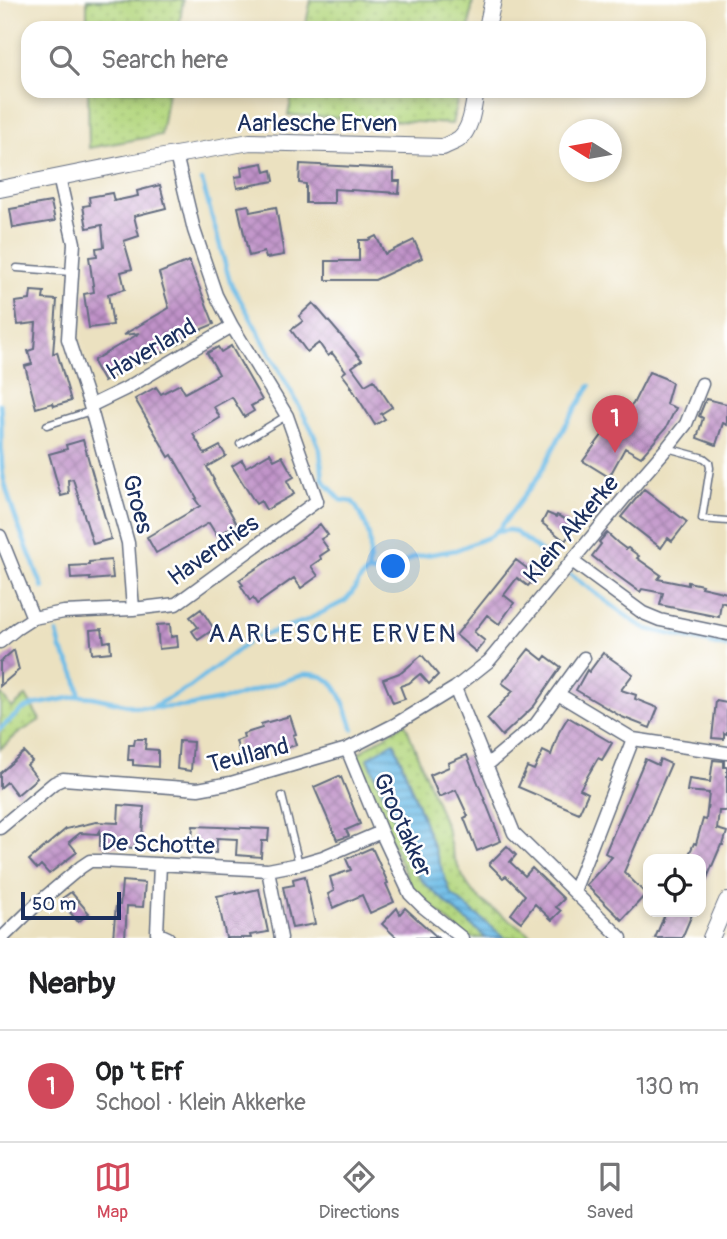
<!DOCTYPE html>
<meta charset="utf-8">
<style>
:root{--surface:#fff;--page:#f6f6f6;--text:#202124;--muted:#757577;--line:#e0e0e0;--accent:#d1495b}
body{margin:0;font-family:Pangolin,sans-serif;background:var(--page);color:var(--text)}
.controls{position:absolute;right:21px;bottom:21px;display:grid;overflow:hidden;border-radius:14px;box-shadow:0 4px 10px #0003}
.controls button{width:63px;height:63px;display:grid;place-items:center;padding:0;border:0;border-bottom:2px solid var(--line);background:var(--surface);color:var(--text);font:35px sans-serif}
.compass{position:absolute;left:559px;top:119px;width:63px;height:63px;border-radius:50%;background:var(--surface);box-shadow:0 4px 10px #0003;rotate:281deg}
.scale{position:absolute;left:21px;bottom:18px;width:100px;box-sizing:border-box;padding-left:7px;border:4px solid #1b2f5e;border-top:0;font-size:19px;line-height:24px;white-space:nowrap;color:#1b2f5e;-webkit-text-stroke:5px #fff;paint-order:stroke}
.you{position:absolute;left:394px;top:567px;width:24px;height:24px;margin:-18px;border:5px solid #fff;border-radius:50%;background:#1a73e8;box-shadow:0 0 0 10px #1a73e833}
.badge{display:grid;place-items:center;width:46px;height:46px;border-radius:50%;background:var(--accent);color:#fff;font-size:23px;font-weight:700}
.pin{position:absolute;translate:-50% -58px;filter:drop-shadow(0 2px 4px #0008)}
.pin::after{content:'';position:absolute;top:37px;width:24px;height:21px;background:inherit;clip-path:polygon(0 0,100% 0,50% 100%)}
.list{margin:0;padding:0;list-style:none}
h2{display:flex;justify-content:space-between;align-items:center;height:91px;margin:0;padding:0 28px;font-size:30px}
h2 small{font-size:23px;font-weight:400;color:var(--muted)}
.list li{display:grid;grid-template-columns:46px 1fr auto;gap:21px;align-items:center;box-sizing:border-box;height:112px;padding:0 28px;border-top:2px solid var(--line)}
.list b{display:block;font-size:26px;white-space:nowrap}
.list p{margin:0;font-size:23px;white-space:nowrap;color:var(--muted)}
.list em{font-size:23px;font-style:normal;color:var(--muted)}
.icon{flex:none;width:38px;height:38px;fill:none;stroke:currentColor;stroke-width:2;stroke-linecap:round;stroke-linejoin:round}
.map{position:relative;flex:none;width:727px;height:938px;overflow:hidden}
.search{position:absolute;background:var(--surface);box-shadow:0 4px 10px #0003;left:21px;right:21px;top:21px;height:77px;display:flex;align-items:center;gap:18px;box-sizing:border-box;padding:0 24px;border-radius:21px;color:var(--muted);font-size:26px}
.sheet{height:203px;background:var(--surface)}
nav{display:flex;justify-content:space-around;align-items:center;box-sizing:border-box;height:98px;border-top:2px solid var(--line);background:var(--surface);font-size:19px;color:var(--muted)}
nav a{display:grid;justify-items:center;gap:4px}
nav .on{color:var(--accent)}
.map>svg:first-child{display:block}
.grass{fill:url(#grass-dots);stroke:#68836e;stroke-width:2}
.water{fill:url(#water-rules);stroke:#4476a2;stroke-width:2}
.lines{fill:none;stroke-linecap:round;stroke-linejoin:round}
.stream{stroke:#6cbce7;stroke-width:4.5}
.building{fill:url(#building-cross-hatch)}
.service-casing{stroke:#646d80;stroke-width:9}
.minor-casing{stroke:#646d80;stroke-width:15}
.tertiary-casing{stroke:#646d80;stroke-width:18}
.service{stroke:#fff;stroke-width:6}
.minor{stroke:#fff;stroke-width:12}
.tertiary{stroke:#fff;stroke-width:16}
.labels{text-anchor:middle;stroke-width:5;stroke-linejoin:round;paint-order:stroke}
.street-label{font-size:24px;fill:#1b2f5e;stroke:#fff}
.neighbourhood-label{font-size:26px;letter-spacing:2px;fill:#1b2f5e;stroke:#fff}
</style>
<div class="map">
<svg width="727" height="938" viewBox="0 0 727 938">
<defs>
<pattern id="grass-dots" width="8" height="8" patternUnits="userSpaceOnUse" patternTransform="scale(1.75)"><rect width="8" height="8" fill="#b4d77f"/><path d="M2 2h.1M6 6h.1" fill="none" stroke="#9ab970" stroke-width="1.8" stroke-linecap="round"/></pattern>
<pattern id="water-rules" width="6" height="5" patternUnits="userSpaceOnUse" patternTransform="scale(1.75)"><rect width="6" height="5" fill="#6cbce7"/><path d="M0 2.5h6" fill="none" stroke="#5899be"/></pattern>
<pattern id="building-cross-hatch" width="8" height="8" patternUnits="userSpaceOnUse" patternTransform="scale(1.75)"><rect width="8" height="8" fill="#c092c8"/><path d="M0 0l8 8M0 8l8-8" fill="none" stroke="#9b78a6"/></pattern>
</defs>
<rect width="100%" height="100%" fill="#fff"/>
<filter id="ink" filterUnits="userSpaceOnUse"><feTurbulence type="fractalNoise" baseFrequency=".0143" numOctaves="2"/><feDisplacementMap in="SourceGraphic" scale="14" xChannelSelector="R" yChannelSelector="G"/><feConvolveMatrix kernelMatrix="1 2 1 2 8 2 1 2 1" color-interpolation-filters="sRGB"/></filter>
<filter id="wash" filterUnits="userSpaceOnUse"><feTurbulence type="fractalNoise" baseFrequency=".00686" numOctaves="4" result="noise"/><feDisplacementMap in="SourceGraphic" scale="28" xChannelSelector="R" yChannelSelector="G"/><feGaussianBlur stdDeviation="1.57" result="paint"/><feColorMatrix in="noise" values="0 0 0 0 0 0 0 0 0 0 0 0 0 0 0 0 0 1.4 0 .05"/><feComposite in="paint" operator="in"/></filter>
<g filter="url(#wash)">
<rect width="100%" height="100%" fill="#ebe1c0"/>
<path class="grass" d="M87,0h96l-4,28h-92z
M311,0h162l-4,28h-164z
M88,91h80l-7,44 -72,13z
M293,91h166l-7,33 -164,-9z
M0,693l12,15 14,-12 14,24 -21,13 -19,16z
M405,723l43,109c1,19 17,56 33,68 17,14 37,24 54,38h-30l-54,-44 -56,-151 -27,16 50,117 6,7 62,55h-19l-56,-51 -55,-126 3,-8z"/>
<path class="water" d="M394,742l57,152 54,44h-19l-62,-55 -5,-7 -51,-118z"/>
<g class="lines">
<path class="stream" d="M202,181l28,101 19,33 63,115 8,20 3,30 18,20 12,2c17,26 20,39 15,70
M0,404c3,23 0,48 3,71 8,38 26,76 40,113
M497,532l12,-2 5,1 38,29
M571,575l65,48 11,6 80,18
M57,633l4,16 14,25 5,22
M258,637l47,-16 40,-20c10,-8 12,-22 23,-29l16,1 30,-16 42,-7 35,-14 8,-7 40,-53 26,-50 25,-40
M152,707l38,-20 57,-44
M0,729l22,-19 11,-5 47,-9 13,1 44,10 14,1 39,-2 41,-8 75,-24c34,-1 37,29 47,55"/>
</g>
<g id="blocks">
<path class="building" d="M263,163l2,9 7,-2 2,11 -37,7 -2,-11 7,-1 -1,-9z
M300,164l94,5v12h6l-1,12 -65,-4v14h-28v-19l-7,-1z
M160,185l6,23 -32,8 5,20 -15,5 8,28 -11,3 4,17 -17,5 5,31 -24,3 -5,-34 10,-2 -5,-35 8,-1 -1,-8 8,-1 -2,-22 -15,3 -4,-22 7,-1 -1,-8 23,-4 2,8 24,-5 -1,-5z
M51,202l4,19 -42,7 -3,-19z
M249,205l1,7 26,-5 8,48 -18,3 -2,-6 -15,4 -11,-49z
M376,236l9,18 29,-14 8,18 -47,22h-49v-19h33v-21h9z
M189,261l25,63 -29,12 1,3 -42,24 -2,-3 -38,22 -10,-18v-4l46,-27 -17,2 46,-27 -10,-35z
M31,291l13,1 -1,7 14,1 -4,54 4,-2 14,49 -17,5 -1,-3 -17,5 -11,-42 7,-2 -4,-13 6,-2 2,-26 -18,2 -3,-23 15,-2z
M313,303l49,57 -10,7 13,18 9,-5 18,27 -11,7 4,5 -10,6 -24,-38h1l-10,-13 4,-3 -14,-18 -4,3 -9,-13 -12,9 -16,-22 12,-9 -4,-5z
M231,346l31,54 -11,6 3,5 -10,6 -12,-20 -18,10 6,11 -27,16 12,20 15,-8 6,10 -19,11 7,13 -1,1 24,43 -20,12 -8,-13 -53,30 -9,-16 53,-31 -5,-7 2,-1 -25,-43 -3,2 -34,-58 21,-12 5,7 19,-10 5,9 34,-19 -12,-21 11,-6 3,5z
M649,372l15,6 8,5 -6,21 10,4 -10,20 -25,29 -16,-9 -16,29 -26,-16 23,-31 27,-26z
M706,399l21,5v21l-4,-2 -7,22 -19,-7 6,-20 -4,-2z
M83,440l28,99 -18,5 -20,-65 -5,1 1,14 -8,2 -12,-42 18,-5 -1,-4z
M270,453l4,7 8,-4 12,21 -7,4 7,13 -28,16 -5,-9 -5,3 -24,-38 10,-6 4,7z
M644,489l43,33 -15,19 -4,-3 -7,10 -40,-31z
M547,513l9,4 1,-2 12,6 -1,2 7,4 -10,14 -23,-18z
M320,524l8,11 -7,4 8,11 -9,6 1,3 -10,7 7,10 -17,12 -7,-10 -37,26 -4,-6 -3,3 -9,-15 2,-1 -4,-5 66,-44z
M607,533l11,10 8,6 2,-1 11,8 -2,2 24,17 -3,4 30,6v-3l14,3 -1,2 26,6v11l-6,-2 -2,15 -59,-12 3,-12 -21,-4 -2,3 -29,-21 -19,-15 9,-12 -2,-2z
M111,560l2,18 -23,2v-2l-19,1 -1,-13 19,-1v-3z
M516,560l21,16 -9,10 -11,-8 -13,17 10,8 -15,21 -12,-9 -13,17 11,9 -9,11 -20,-17z
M201,609l13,20 -16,11 -6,-9 6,-4 -8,-10z
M170,624l1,13 6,-1 1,11 -19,2 -2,-24z
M102,629l2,13 6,-1 1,11 -19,2 -2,-24z
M529,649l14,11 3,-4 15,11 -27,39 -32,30 -15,-17 26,-28 -11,-8z
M14,650l5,20 -19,16v-24z
M603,653l30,21 -12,16 15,5 -1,4 23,9 -8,20 -28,-11 -46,-27 11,-20 2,2z
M422,655l16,20 -9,9 -9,-10 -11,9 -9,3 5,13 -12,4 -10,-24 19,-7z
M716,701l11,2v31l-3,-1v6l-12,-1z
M290,716l6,18 -3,1 3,10 -17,5 -1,-5 -26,7 2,5 -12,4 -6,-20 8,-3 -1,-4 19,-6 -1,-4z
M568,717l44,26 -10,17 -4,-2 -18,31 8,4 -9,20 -61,-26 9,-20 7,3 9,-19 8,4 8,-23z
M135,739h11l-1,10 13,1v17l-25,-2v-5h-5l1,-15h5z
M179,741l14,1 -2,29 -14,-2z
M24,752l8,9 -5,4 10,13 -20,17 -10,-13 -7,6v-15z
M467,755l34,86 -24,10 -13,-33 4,-2 -12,-26 -17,7 -9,-22 19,-8 -1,-4z
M645,759l13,6 2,-6 11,5 -47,108 22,22 -24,26 -36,-35 26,-28 -7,-4z
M713,760l11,1v6h3v44h-8l-2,18 10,3 -4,13h-2l-20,47v-33h-14l7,-16 2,1 7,-25 3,1 3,-27 -22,-2 2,-12 21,3z
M339,776l1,2 1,-1 19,47 -14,6 3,6 -12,4 -23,-53z
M119,805l25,2 -2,30 -6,-1 -1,12 -35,-2v-15l-2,3 -18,-1 -11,9 8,10 -28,22 -8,-9 -4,4 -8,-9 37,-31 30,-7 22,1z
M193,826l76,3 -1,12h-6l-1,16 -25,-2 1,-16 -20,-1 -1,15 -25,-2z
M507,846l9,9 -6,7 15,14 7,-8 32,31 -8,8 5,4 -9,9 -17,-16 -14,18 -10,-8 14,-19 -19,-19 -3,2 -14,-14z
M371,848l1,2h1l15,33 -2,1 8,18 -24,11 -8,-18 -29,13 -5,-14 6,-3 -4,-14 21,-7 -5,-11z
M305,876l10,48 -23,4 -9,-41 11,-2 -1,-6z
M122,881l23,2 -2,24 -16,-1 -2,32h-12l3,-33h4z
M259,889l9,43 -18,3 1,3h-25l-9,-42 19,-4v2z
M71,892l18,21 -11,9 -18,-22z
M397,908l3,6 5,-6 33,30h-41l-15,-14z
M666,912h27l-11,26h-27z"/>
</g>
</g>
<g filter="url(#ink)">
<use href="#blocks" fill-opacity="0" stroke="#646d80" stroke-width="2"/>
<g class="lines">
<defs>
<path id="service" d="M17,268l54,4
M47,425l44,-14
M240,444l46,-28
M667,448l37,10 5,4 1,6 -8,51 25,2
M282,796l17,68"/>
<path id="minor" d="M59,177l15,66 -6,96 22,67 38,137 5,66
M90,406l35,-17 107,-63
M0,536l33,82
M572,561l71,52 17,7 67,14
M0,642l16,-13 17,-11 31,-6 69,-3 43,-5 141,-103 -30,-85 -55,-90 -16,-31 -22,-65 -18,-75
M455,688l59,145 107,105
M558,694l75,45 94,14
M347,749l34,83 29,62 12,12 40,32
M487,765l49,-41 48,-66
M0,828l54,-45 9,-4 135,10 33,-6 116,-34 49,-25 59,-36 34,-27 150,-181 28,-32 19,-24 16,-40
M160,864l-3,69 11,5
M268,870l13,68
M574,891l59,-152
M2,938l36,-35 43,-36 9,-6h10l168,9 31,-6 24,-7 58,-25"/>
<path id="tertiary" d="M487,28l6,-28
M0,189l129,-26 121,-21 193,5c5,-3 12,-5 16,-8 13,-11 14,-32 17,-48
M711,938l16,-37"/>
</defs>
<use href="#service" class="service-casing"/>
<use href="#minor" class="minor-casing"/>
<use href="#tertiary" class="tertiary-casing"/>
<use href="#service" class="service"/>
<use href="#minor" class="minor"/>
<use href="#tertiary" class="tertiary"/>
</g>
</g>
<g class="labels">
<g class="street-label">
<text x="317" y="131">Aarlesche Erven</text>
<text transform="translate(151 349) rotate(-30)" y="8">Haverland</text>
<text transform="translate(138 504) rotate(75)" y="8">Groes</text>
<text transform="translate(571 529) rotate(-50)" y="8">Klein Akkerke</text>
<text transform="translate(213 550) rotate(-35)" y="8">Haverdries</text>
<text transform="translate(248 755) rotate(-14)" y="8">Teulland</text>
<text transform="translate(403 825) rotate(66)" y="8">Grootakker</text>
<text transform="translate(158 844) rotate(2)" y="8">De Schotte</text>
</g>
<g class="neighbourhood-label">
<text x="333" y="642">AARLESCHE ERVEN</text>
</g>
</g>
</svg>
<div class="controls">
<button><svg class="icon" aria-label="locate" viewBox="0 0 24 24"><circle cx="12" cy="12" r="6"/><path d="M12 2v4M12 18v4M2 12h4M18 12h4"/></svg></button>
</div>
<svg class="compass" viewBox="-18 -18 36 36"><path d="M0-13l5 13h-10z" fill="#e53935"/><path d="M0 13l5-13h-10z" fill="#757577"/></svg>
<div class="scale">50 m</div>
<div class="you"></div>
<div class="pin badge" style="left:615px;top:453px">1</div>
<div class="search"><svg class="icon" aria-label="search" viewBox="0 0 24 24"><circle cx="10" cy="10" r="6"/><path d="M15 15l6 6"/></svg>Search here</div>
</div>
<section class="sheet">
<h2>Nearby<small></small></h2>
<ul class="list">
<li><span class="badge">1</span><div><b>Op 't Erf</b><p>School · Klein Akkerke</p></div><em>130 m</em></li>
</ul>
</section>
<nav>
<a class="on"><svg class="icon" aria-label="map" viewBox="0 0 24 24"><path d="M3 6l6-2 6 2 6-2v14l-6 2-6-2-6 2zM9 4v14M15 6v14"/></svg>Map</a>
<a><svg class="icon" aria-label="directions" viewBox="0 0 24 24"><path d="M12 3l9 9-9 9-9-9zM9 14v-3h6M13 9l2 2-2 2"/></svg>Directions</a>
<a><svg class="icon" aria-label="saved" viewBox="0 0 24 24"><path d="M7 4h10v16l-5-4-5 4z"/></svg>Saved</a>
</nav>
